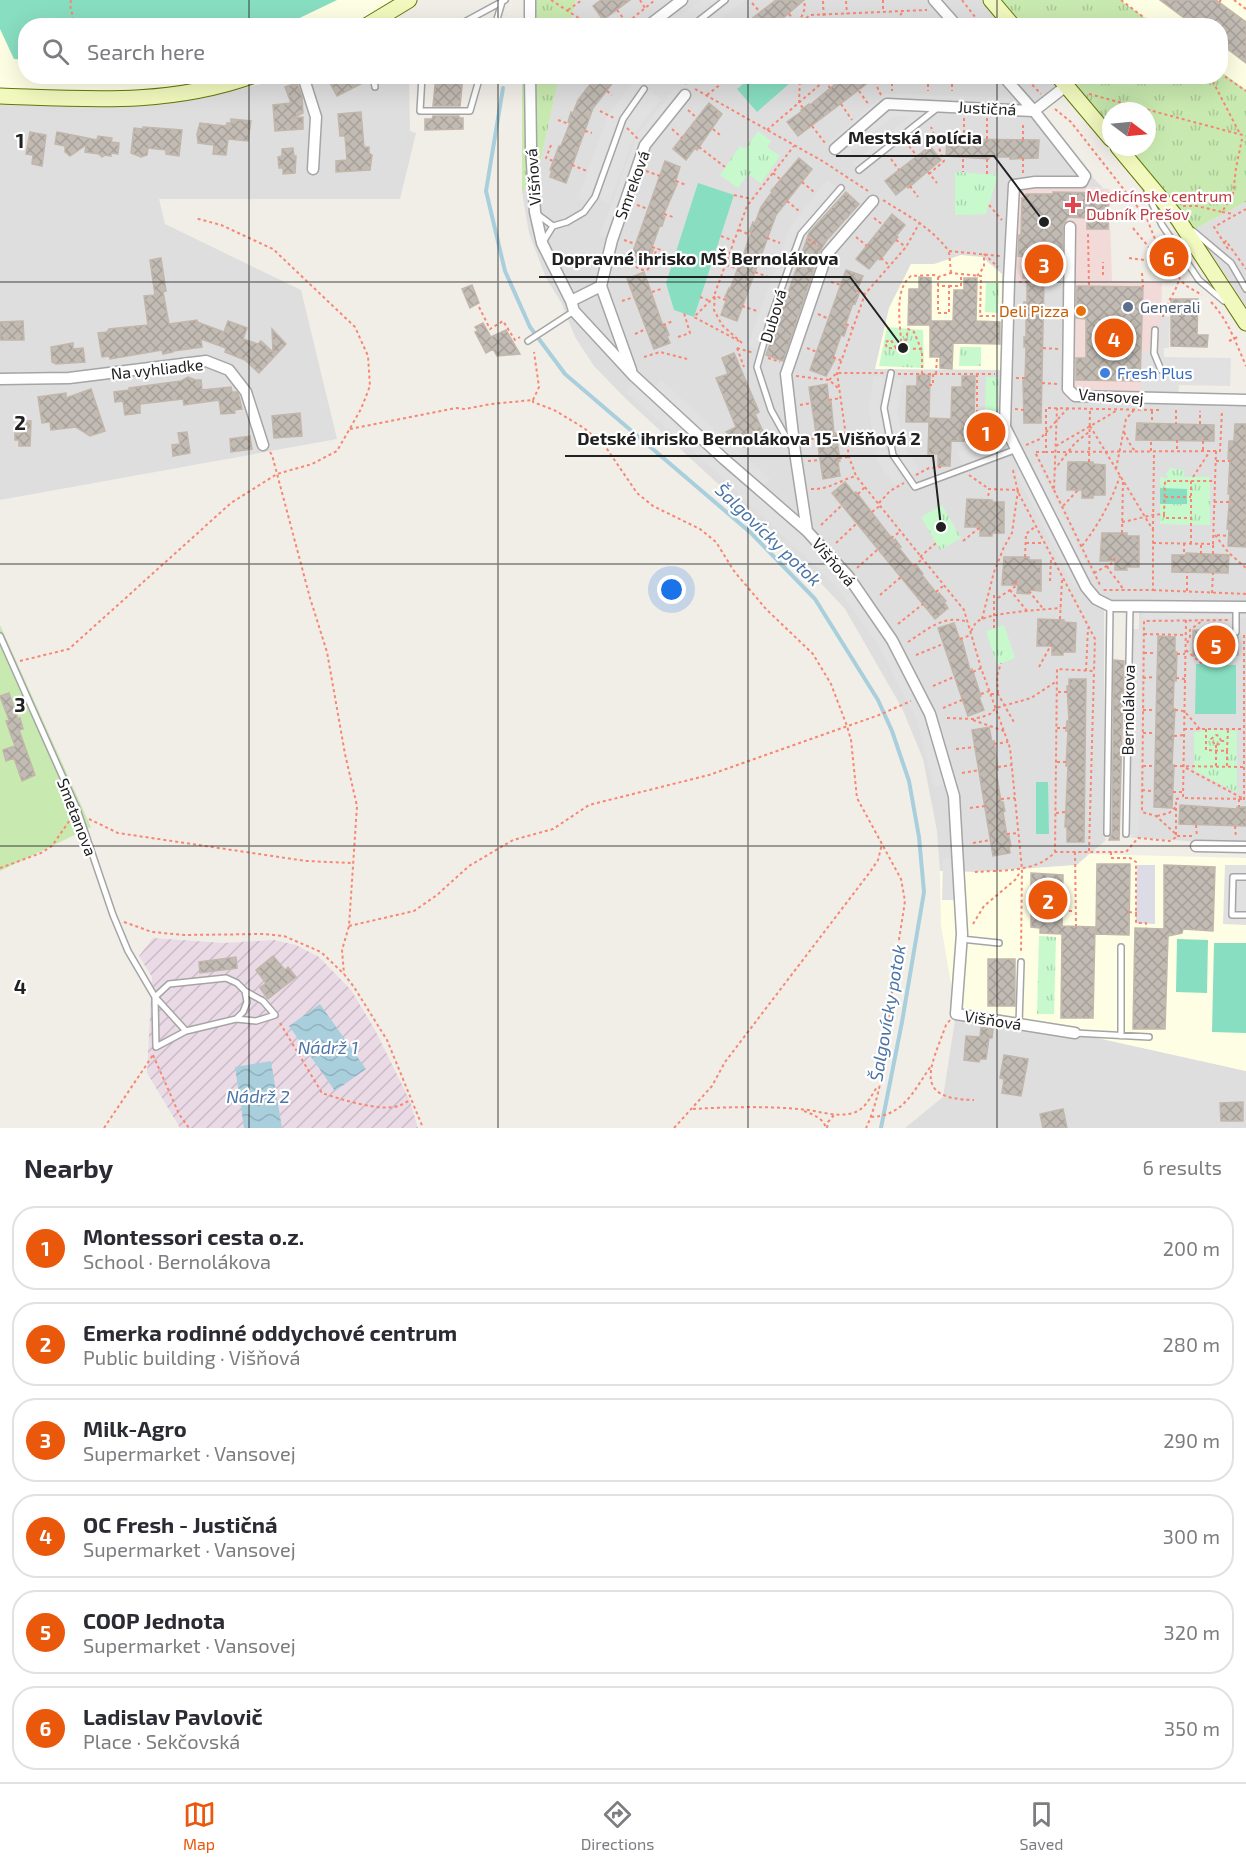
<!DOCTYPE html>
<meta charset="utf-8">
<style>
:root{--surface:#fff;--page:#f2f2f3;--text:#2b2b33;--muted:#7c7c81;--line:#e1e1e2;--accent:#ea580c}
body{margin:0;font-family:"Exo 2",sans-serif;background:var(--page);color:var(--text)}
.compass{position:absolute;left:1102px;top:102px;width:54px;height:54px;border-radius:50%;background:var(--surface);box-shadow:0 6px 24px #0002;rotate:106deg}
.you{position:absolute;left:672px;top:590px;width:21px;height:21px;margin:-15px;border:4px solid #fff;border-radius:50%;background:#1a73e8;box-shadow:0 0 0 9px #1a73e833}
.badge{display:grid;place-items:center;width:39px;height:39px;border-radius:50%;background:var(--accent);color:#fff;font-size:20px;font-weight:700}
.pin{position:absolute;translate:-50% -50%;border:3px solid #fff;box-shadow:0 2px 6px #0006}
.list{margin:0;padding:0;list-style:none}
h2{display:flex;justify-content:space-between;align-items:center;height:78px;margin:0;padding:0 24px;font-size:26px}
h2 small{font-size:20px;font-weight:400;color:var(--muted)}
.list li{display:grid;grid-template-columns:39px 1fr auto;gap:18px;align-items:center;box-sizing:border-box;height:84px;margin:0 12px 12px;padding:0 12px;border:2px solid var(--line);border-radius:24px}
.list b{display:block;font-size:22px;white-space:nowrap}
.list p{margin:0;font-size:20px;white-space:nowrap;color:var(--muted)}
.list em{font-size:20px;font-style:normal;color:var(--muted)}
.icon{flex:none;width:33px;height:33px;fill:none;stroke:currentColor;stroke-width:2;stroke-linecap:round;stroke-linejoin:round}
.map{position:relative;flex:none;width:1246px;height:1128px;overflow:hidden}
.search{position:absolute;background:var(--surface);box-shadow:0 6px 24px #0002;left:18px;right:18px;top:18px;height:66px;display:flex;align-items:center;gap:15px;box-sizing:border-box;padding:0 21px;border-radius:24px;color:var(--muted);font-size:22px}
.sheet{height:654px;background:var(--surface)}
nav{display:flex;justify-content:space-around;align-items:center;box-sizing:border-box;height:84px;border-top:2px solid var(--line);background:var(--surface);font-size:16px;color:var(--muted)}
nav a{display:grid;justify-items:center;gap:3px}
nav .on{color:var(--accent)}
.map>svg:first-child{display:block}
.residential{fill:#dfdede}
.commercial{fill:#f1dad8}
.industrial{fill:url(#industrial-furrows)}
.education{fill:#fdfee3}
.grass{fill:url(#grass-tufts)}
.park{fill:url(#park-tufts)}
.garden{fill:#c8e9af}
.pitch{fill:#88dec1}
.parking{fill:#e1e1e1}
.plaza{fill:#dcdce7}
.water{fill:url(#water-waves)}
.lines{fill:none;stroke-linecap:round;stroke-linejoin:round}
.stream{stroke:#a9cfdd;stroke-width:4}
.building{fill:url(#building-cross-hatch);stroke:#c2b6aa;stroke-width:1.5}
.lane-casing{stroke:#a5a5a5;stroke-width:8}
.street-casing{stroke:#a5a5a5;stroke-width:13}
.secondary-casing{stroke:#667807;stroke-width:17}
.path{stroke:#f78772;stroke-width:2;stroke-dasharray:3 3;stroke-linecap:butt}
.lane{stroke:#fff;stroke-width:5}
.street{stroke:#fff;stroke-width:10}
.secondary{stroke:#f2f9be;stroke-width:15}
.grid{fill:none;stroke:#212121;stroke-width:1.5;stroke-opacity:0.55}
.health-dot{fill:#e0444e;stroke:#fff;stroke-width:2}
.service-dot{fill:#5c6f8a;stroke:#fff;stroke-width:2}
.food-dot{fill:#e8710a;stroke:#fff;stroke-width:2}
.shop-dot{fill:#3f7fe0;stroke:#fff;stroke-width:2}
.labels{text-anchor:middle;stroke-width:4.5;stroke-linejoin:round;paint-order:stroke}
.street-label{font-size:16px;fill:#212121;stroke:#fff}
.health-label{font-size:16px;fill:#be3a42;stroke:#fff;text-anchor:start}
.service-label{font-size:16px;fill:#4e5e75;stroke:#fff;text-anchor:start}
.food-label{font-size:16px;fill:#c56008;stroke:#fff;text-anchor:end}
.shop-label{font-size:16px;fill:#366cbe;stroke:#fff;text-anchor:start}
.water-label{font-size:18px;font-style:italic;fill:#4b74a7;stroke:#fff}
.grid-label{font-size:20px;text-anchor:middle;font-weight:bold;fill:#212121;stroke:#fff;stroke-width:4.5;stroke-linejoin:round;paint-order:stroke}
.leader{fill:none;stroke:#212121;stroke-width:2}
.callout-dot{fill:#212121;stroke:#fff;stroke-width:2}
.callout-label{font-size:18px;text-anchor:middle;font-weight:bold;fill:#212121;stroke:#fff;stroke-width:4.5;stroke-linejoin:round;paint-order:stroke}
</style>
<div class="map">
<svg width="1246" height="1128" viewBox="0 0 1246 1128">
<defs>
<pattern id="industrial-furrows" width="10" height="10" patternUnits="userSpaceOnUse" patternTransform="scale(1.5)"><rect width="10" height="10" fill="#eadae6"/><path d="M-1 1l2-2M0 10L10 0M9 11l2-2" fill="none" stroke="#c8bbc5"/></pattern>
<pattern id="grass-tufts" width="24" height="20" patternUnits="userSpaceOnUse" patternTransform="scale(1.5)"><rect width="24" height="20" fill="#c8e9af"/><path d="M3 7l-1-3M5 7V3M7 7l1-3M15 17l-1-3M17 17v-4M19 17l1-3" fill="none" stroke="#acc896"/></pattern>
<pattern id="park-tufts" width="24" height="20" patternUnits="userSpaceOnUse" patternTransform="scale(1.5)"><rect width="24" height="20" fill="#c7f9cd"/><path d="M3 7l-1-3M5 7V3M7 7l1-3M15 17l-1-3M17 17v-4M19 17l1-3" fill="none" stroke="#abd5b0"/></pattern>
<pattern id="water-waves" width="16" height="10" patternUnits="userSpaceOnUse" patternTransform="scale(1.5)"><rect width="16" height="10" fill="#a9cfdd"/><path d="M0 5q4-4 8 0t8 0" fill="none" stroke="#91b1bd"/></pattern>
<pattern id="building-cross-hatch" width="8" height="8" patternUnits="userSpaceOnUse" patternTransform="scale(1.5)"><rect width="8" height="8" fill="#c2bbb4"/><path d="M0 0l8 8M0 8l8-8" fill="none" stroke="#a6a09a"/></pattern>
</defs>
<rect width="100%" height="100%" fill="#f1eee8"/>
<path class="residential" d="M576,0h413l22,26h-441z
M281,77h128l1,54 6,2 -16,66h-241l6,25 136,66 36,149 -337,61v-405l91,8 103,-3 80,-19z
M559,77h497l9,10 -31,28 69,73 -68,-6 -26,98h58l-2,118 181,3v444l-119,-8 9,-2 3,-4v-231h-26l-9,6v229l2,5 -29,25 -102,7 -35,-1 -3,-40 -14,-72 -21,-51 -57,-99 -53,-57 -165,-152 -33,-34 -19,-29 -14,-35 -15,-24 -17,-45 -7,-41 17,-24z
M1246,202v110l-17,-32 -40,-48z
M956,1014l119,19 171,38v57h-341l38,-31z"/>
<path class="commercial" d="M1035,182l74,7 3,92 50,2 -3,119 -94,-4 2,-118h-58l5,-95z"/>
<path class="industrial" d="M153,938l70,5 51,-3 22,5 23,12 32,33 23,38 36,73 8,27h-238l-33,-55 5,-96 -13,-21z"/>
<path class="education" d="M0,0h394l5,7 -33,19h-340v50l226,1 -66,17 -186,1z
M1120,0h126v90l-25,-18 -1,-46 -65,-1z
M961,255l21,2 20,17 -1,96 -126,-1 14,-61 22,-44h23z
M1089,854l157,4v213l-171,-38 -119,-19 -15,-89 -1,-54 35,1 102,-7z"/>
<path class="grass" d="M530,0h46l-6,25 -43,1z
M989,0h131l35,25h-144z
M1221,72l25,18v112l-57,30 -73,-85h31v-36h-36v30l-55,-64 164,-1z
M522,77h37l-20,91 -17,24z"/>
<path class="park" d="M758,131l13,10 -4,6 13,9 -19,27 -13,-9 -10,14 -18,-13 20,-29 5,3z
M955,172l43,3 -12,39 -31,1z
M986,283h13l-1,30 -13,-1z
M887,327l36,3 1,38 -45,-2z
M960,347h21v19h-22z
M986,377h13l-2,38h-12z
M1170,468l13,2 2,2 -2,5h27v48l-50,-1v-47l8,1 -2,-4z
M942,505l19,33 -21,12 -19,-33z
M1004,625l11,33 -18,7 -11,-34z
M1202,729l35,2v62l-43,-23v-38h7z
M1039,936l17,1 -2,77h-17z"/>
<path class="garden" d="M0,625l91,202 -91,44z"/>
<path class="pitch" d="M0,0h337l-52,25 -259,1 -1,34 -11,-1 -14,-30z
M798,76l-41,36 -20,-23 15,-12z
M698,183l36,12 -40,122 -20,-7 -8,-27z
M1160,488l27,1v15h-27z
M1196,664l40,1v49h-41z
M1036,782h12l1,52h-13z
M1177,939l31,1 -1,53 -31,-1z
M1214,943h32v90l-34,-1z"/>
<path class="parking" d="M701,0h44l-33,25 -45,1z
M636,79l9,6 -27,35 -30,82 -10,-4 30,-83z
M675,88l8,6 -39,49 -34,96 -10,-4 36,-98z
M649,90l12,9 -25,32 -26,72 -13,-5 28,-77z
M885,94l126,4v8l-125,-4 -54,46 -4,-5z
M887,104l53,2 -81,64 -6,-7 57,-47 -18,1 -49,42 -8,-10z
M827,180l9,6 -36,46 -41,118 -11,-5 42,-118z
M1160,316l10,1 -1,31h-5v9l67,1 -1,28 -51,-1 -1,14 -37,-1 1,-47h17z
M874,376l10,1 -5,30 8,48 16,24 -9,6 -17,-25 -8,-52z
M893,377l10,2 -6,32 8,38 14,21 -9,7 -15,-23 -8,-45z
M661,380l109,99 -8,8 -109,-98z
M634,382l88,83 82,68 41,45 42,60 40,77 20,68 -13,4 -17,-67 -40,-77 -42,-58 -118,-112 -91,-81z
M985,443l4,12 -27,10 -4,-13z
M1037,463l55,112 -7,4 -55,-112z
M1023,470l60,115 -8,4 -59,-116z
M1142,606h104v12l-104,1z
M1132,629h9l-2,206h-10z
M943,859h11v41h-12z
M1225,865h21v60l-23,-1z"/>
<path class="plaza" d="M1137,865h18v59l-19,-1z"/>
<path class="water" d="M320,1004l46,65 -31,22 -46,-65z
M271,1061l11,67h-38l-9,-61z"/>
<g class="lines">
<path class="stream" d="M503,88l-17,103 19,80 25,56 35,47 186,159 64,66 63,101 14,31 17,50 10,56 5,55 -22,130 -21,106"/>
</g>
<path class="building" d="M601,0h29l-27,20 -10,-14z
M776,0h28l-30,26h-32z
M1160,0h56l30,22v41l-25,-19v-18h-26z
M326,76h32l3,8 -24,12z
M436,76h27l-3,30h-27z
M593,76h25l-25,32 -27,75 -16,-6 2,-7h-2l9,-24h2l9,-23 -2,-1 3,-10 2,1 5,-13 13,-17 -2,-1z
M845,76h32l-79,60 -11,-14 15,-11 -1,-1 8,-6 1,1z
M297,83l5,14 1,16 -10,5 10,-1v12l-28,2 -2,-26 18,-2 -6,-16z
M709,103l13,11 -25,36 -2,-2 -9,12 -13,-11z
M361,112l3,35h5v6l3,2 -2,15 -34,2v-11l11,-1 -2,-24h-5l-2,-22z
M433,116h26v2h4v11l-38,1v-11h7z
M231,119l20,2 -3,20 -20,-2 -2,16 -13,-1 1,-9 -16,-2 -1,-9 3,-11 26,3 1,-3h4z
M143,127l39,3 -3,26 -13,-2v-4l-18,-2 -1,7 -6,2 -10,-4 3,-25 9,1z
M30,132l16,3 -4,31 -10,-2 1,-9 -7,-1z
M57,132l40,8 1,-4 14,2 -1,4 8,1 -1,11 -7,-1v3l-6,-1 -3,2 -3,-3 -14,-2 1,-7 -16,11 -5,-4v-6l-10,-2z
M947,139l92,1 -1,18 -28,1v-2h-21v2l-43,-3z
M930,146l11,14 -33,28 -1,-2 -11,9 -11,-14z
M293,148l1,8h2l-1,17 -12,1v-6h-4l-1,-11 4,-1v-7z
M799,158l13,11 -36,46 -39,106 -16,-6 6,-17 -2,-1 4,-9 1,1 9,-24h-2l4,-10 2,1 8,-24h-2l4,-10 2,1 6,-16 11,-15 -1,-1z
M665,161l15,6 -5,16 2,1 -14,32 2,1 -3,9 -2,-1 -9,25h2l-3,9 -2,-1 -2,8 -16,-6z
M846,192l13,12 -33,37 -6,10 -37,110 -17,-6 43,-122z
M1053,192l56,1 -1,36h-21v-11l-19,-1 -5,7 -1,34h-6v21h-12l-3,144h-17l-1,-43h2l1,-33h-2v-10h2v-25h-2v-10h3v-24h-4l1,-21 -6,-1 1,-21h2l1,-37h3l1,-4h27z
M892,214l13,11 -9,11 2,1 -18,23 -2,-2 -9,11 -13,-10z
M161,258l5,33 -3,1 6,32 28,-4v2l27,10 4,-11 19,7 -4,11 15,5 3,-3 12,11 -1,-23 14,15 -27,29 -14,-13 -20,-8 1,-4 -25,-9 1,8 -29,4v1l-10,2 -1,-4 -52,9 -1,-3 -7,1 -4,-24 9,-1 2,-3 39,-4 -4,-29 11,-1 -5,-35z
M846,270l17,6 -7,17 3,1 -4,10 -2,-1 -8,23 2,1 -3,9 -3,-1 -8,23 2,1 -9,17 -16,-6z
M644,272l19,54 2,-1 4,10 -2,1 3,7 -16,6 -27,-70z
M919,277l12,1v43h22l1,-31h10v-12h13l-1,43 24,1v22l-47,-1 -1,26 -12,-1v-11h-10v-32h-22l1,-36h10z
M472,285l7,18 -9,5 -8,-19z
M1077,286l66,1 -3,94 -64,-1v-22h10v-39l-10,-1z
M1171,299h27l-1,36h11l-1,12 -36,-1z
M23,321l1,19h-24v-18z
M483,323l8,14 15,-7 14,24 -23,2 -4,-7 -7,4 -11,-21 3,-1 -3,-4z
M73,343v6l10,-1 2,14 -29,2 -4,-2 -1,-15z
M734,353l25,59 -4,2 10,22 -5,9 -11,-1 -5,3 -3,-6 -3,2 -12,-11 10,-5 -20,-49 12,-4 -6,-16z
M917,375h13l-1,43 22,1 1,-32h10v-11h13l-1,43h24l1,23 -48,-1 -1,25h-12v-12h-10l1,-32h-23l1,-36h10z
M188,377l7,3h6l1,10 29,-3 1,5h5l2,4 3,13 -8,1 1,3 -14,1 -2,-14 -35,5 -1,-6 -43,5v9l-15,2 -2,-14 -8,1 -1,-10 15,-2v-2l52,-7z
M827,384l2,19 2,-1 3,31h2l4,28 -2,1 2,14 -17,3 -14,-92z
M91,389l14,42 -15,5 -14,-9 -25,3 -1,-8 -8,1 -4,-26 28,-4v5z
M300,413l2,23 -28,2 -2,-22z
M20,420l11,1 -1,25h-11v-6h-4v-11h4z
M1137,423l77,2v16l-78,-1z
M1235,424h11v123l-18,-1 1,-17h-2l3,-35h-2l2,-35h-2l1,-18h5z
M187,432l3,21 -17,3 -1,-11 8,-1 -2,-11z
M250,436l2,13 -21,3 -1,-13z
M1068,462h25v2l12,1v30h-12v3h-11v-8h-15z
M845,482l9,11 2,-1 37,48 2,-1 6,8 -2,1 16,20 2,-2 6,8 -1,1 16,20 1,-2 7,8 -2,1 4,6 -13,11 -103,-126z
M967,499l25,1v2h12v31h-12v3h-12v-9h-15z
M1102,533h25v3h12v31h-13l1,3h-12v-9h-15z
M1186,553l43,2 -1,18 -56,-1v-17h14z
M1004,557h25v3h12v31l-12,-1v4l-12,-1 1,-8h-16z
M1038,619l26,1v2l12,1 -1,29h-12v3h-11v-9h-15z
M954,623l6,17h2l8,30 2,-1 9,27 -2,1 5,13 -16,6 -30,-88z
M1193,630l38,1 2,5h5v19h-4v1h-41z
M1158,636l17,1v15h2l-1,29h-2l-1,27 2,1 -3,56h2l-2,43 -18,-1z
M1114,660l10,1 -5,179h-10l3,-7z
M1069,679h17l-2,163h-17v-15h-2l3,-61h-2l2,-35h-2l1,-10h2l-2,-35h2z
M9,693l9,26 2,-1 3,11 -4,1 16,45 -13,6 -8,-23 -8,3 -3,-11 12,-4 -9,-25 3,-1 -9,-24z
M989,727l3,15 2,-1 4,29h-2l5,32h2l2,9 -2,1 4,24h2l2,10h-2l1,7 -17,3 -21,-126z
M1180,805l57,4v-2h9v19l-67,-2z
M1097,864h33l-1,71 -33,-1z
M1164,865l51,2 -2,64 -30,-2 -1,4 -14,3 -3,93h-32l2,-101 29,1z
M1031,873l32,2 -1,51 33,1 -2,91h-32l1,-84 -22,-1v-5l-9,-1z
M273,956l12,14 3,-3 8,10 -28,22 -8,-11 6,-5 -10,-13z
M236,957l1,11 -37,5 -1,-11z
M988,959h27v47h-27z
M981,1027l12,2 -1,9h-3l-3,21h-6l-1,3 -15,-2 2,-24 14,1z
M1004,1055l24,4 -7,37 -19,-3 2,-14 -4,-1z
M1243,1102v19h-22l-1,-18z
M1063,1109l4,19h-24l-3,-14z"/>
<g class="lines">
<defs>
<path id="lane" d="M457,26l48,-26
M495,26l7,-24
M692,26l33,-26
M373,76l2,11
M422,76l-2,35h50l10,-35
M859,170l77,-61
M1147,192l15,33 37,55 25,21
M537,214l16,12
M1193,231l38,32 15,26
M543,242l10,-16 14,-4 17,-10 11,-15 28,-78 21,-30
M1155,330l-1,23 7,17
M528,341l46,-30
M891,373l-7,35 9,47 22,32 102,-38
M791,446l-20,-36 -14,-43 14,-50 30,-83 40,-46
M1236,607v25
M0,636l77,173 36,106 15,36 27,46 31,34 50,-12 7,-7 4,-10 -2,-11 -8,-8 -11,-5 -57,6 -14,13
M1107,833l3,-227
M1126,834l4,-228
M1246,877h-13l-1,38h14
M961,939l38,4
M155,997l1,50 30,-16
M236,1019l20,2 19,-6 -12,-14 -18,-10
M1019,1024l2,-62
M1075,1033l74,4
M1121,1036v-89"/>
<path id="street" d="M530,0v26
M934,0l23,26
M648,26l34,-26
M303,76l13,41 -3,52
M530,76l1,71 4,65 7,31 29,58 3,10 60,65 90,83 83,72 41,45 44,64 38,74 24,82 8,138 -6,80 119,19
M1003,76l31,35 51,65 -3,6h-47l-21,3 -5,95 -4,147 81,160 10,12 14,7 136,1
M835,149l52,-45 147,7 32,-25
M1070,227l-2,162 7,7 171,4
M571,301l30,-15
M631,370l-30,-84 11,-46 33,-95 40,-50
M0,379l69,-1 137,-17 23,9 17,22 17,53
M807,531l-12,-79 -9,-78 41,-120 46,-53
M1196,846l50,1"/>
<path id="secondary" d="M991,0l22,26
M366,26l43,-26
M1058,76l53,63
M0,96c88,3 167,10 252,-20
M1118,147l60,72 68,104"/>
</defs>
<use href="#lane" class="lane-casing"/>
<use href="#street" class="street-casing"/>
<use href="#secondary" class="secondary-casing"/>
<path class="path" d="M71,0l-1,5 5,21
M551,0l40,26
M640,0l5,8
M883,0v12
M962,0l20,26
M1121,0l34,26
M1234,0l12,9
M823,1l1,22
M846,1l1,13
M1219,2l2,-2
M752,3l8,9
M568,10l14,-10
M617,10l9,12
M789,14l9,10
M799,23l6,-15 -1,-8
M443,24l9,-4
M726,24l1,2
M623,26l32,-26
M797,26l13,-11 117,-5
M895,26l7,-14
M1220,56l7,-8
M1220,73l26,18
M588,76l3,3
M625,76v1
M674,76l13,8
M800,76l-1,27 4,5
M872,76l9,19
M1024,76l17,18
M1210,76l29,56
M892,77v14
M928,78v13
M952,78v13
M825,81l5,7
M695,89l129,73 44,29
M607,91l5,4
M859,91l10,14
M1089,94l157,42
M707,95l24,-19
M841,104l11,16
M1055,109l16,13 76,97 10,25 23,35 5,6 17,10
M688,110l9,8
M600,111l16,8
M964,118v21
M987,118v21
M558,120l11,4
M812,126l13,17
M627,128l11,11
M672,129l10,9
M713,129l7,6
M767,130l63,-54
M585,131l7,2
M1023,140v-18
M551,145l-5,13 7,3
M909,146l8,10
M699,147l26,20
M891,159l8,11
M963,159v13
M987,159v15
M572,165l15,6
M646,171l14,5
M928,172l9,11
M773,173l7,6
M1023,173v-15
M929,174l15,-13 -13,-34
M676,181l10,4
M802,182l12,10
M910,186l8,11
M734,195l18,4
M883,200c28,18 45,25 66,51l51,5
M787,201l12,10
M637,205l11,4
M989,205l13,15
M1183,206h14l25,6 11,-18 3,-26 6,-29
M1222,212l12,2
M664,214l9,3
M874,218l9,7
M920,222l-14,25 -41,47 -28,79 12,84 7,19 108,134 17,58 29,80 12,121 -1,84
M1133,228l28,34
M739,230l11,5
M1088,234l1,52
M721,236l13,5
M856,237l11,9
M767,238l13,5
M808,239l11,7
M624,240l11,4
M896,240l10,7
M1224,243l2,-2 20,28
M652,247l12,4
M1228,249l-14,-22 32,-18
M949,252l2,21
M984,254l14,13
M881,258l9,8
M1129,258l30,4
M619,260l24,10h4l3,-3 7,-19
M726,265l12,4
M755,272l13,5
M1142,273l1,14
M1103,275v-13
M977,276l7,-9v-13
M938,277v36h11v-27h-11
M831,282l10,3
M1019,282h39
M949,286h12v-12
M857,291l8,3
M652,292l9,-3
M700,297l10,4
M726,300l-11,-4 -21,21 45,24
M622,301l12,-4
M1211,302c17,18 25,41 35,64
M742,306l15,5
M479,307l11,22 13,-8 12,19 5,-3
M818,314l11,5
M1043,314h16
M1163,317c2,-16 18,-28 16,-45
M846,324l7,4
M663,325l10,-4
M635,334l11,-5
M678,337l12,-4 -6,-20
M1229,341l11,-5
M742,343l-20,-18 -8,-15 1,-17 32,-87 47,-60
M737,348l17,5
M737,348l7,19
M807,348l10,4
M896,348l-5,-8 -6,2 2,6 34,1
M1043,348l15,1
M644,357l16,-5 27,7
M833,357l9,4
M768,358l12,4
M898,374h97
M922,374v-23l-8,-19 -6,-3 -2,11 -5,1c-1,-19 -7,-52 10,-65l23,-1 4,2 13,-4 30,3 -1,40h18
M936,374l1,-17
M796,376l33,4 9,8
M1016,378h9
M829,380l8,-7h47
M1042,383l15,1
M929,385h4v-11
M533,400l6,-13 -5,-35
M829,400l12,-2
M800,405l12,-2
M1015,409l9,1
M1159,410l-113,-2v44l174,-1 2,-40
M1176,410v14
M1152,411v12
M977,419v-45
M1200,424v-13
M1090,426l63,104v60h-50
M350,429l106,-21 9,1 26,-5 42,-4v2l21,8 30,18 21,18 32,47 16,13 47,23 16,13 18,29 32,38 47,45 18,30 16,42 4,14 6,58 44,81 4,22c-4,27 -9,55 -12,82 -5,45 -8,105 -27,145
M1124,432l8,16 4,3
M836,435l9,-1
M805,440l12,-2
M1177,440v11
M987,441v3l15,1
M1203,441v10
M1026,445l14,-6 28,-31
M1056,446l60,-35
M1151,451v-11
M270,452l2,3 38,143 17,54 18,102 12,52 -8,120 -7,24 2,24
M1045,452h-10l19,38 3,-82
M839,458l10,-1
M808,461l12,-1
M1216,461h14
M1089,462l1,-53
M1116,469l10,-50 8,-9
M1013,470l5,22 77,147 -1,32 -37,-2 -2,183
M1054,470l21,-27 14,-11
M916,475l13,-7 13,-1
M969,475l20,14
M1193,477l17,-26
M1191,481v63
M811,489c18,1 29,-9 45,-13
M1054,490l46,95
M858,494l7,-7
M1165,497h26
M1214,502h16
M879,503l11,-12 14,-8
M1063,506l14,-15v-3
M872,512l9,-7
M1164,514v4h27
M1122,522c14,-2 28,-8 42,-8l1,-33h50
M821,525l21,-20
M1153,530l1,-79
M1122,533l1,-53
M1215,535l13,17 18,16
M1217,535l12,1
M891,538l10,-7
M963,541l16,-13v-5
M836,543l21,-20
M1026,543h18
M1153,543l60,1 3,-93
M1184,543v12
M1082,546c17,-22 29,-44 38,-70
M1201,554v-10
M1213,554v-9
M920,557l16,-14
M1025,557l1,-23 10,-8
M914,566l7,-6
M1107,566c4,9 12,14 16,24
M857,568l21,-19
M1094,573l20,-11v-5
M1050,581l1,-22
M1010,590l17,21
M1153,590l93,4
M1029,591l15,19
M1187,591v-19
M936,592l7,-6
M1212,593l1,-20
M880,595l21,-18
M998,598l18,-12v-5
M982,619l12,-47 10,-25 8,-14 6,-43 -29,-1 -1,10
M1060,619l2,-39
M1186,620l-3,178 61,1
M898,624l25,-20
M994,628v-35
M971,631c3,-5 4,-9 9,-11 15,-8 62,-10 81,-12
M1144,634l42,1
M1244,635v166l2,1
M960,639l11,-4
M908,642c20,-13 36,-28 60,-20
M1187,643l3,-5v-8l13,-10
M1186,650l16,14
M1144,653h11
M1177,654h8
M916,655l27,-11
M20,661l49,-12 162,-146 46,-29 35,-10 25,-13 24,-42 9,-23 -2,-30 -13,-29 -82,-78 -52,-24 -26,-7
M1039,667l12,-22
M1086,671l2,-43
M973,672l8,-4
M1143,678l11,-1
M1176,678l9,1
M933,686l21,-9
M1058,692h9
M998,693l-1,-17 4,-13
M981,694l8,-3
M991,694h7l17,30
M943,708l19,-8
M1143,710h10
M1175,710l9,1 16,18
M947,718l25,1 10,-2 8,-3 6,-6 35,-10 26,-17
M973,720l31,11
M1057,728h9
M1184,729h60
M1206,729v21l21,1 1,-22
M1143,733h10
M1174,736l10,-1
M1221,741l-2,-5 -3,-1 -5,4 4,6 4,-1 2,-3h5
M994,744l14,-2
M1216,745v21
M956,749l19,-2
M1057,762h9
M1143,766h9
M1174,766l70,1
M1227,766v-15
M998,767l14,-2
M1186,768l56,30
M962,773l17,-3
M1142,790l9,1
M1173,792h9
M1001,799l14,-1
M1239,799v8
M970,808l15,-2
M1056,813l9,-1
M1157,816l12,-3 7,-6
M89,819l29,14 188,28 47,2
M1196,825l1,12
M1235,826l1,11
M1007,834l12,-1
M1176,835v-36l6,-1
M1192,836h-14l-22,-20 -14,-4 2,-191 84,-1
M973,843l18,-3
M1089,851l5,-180
M1075,852l1,74
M1111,852v6h19l6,4v61h10v5
M0,868l41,-15 11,-7 20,-29
M975,872c26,-2 61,1 80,-20h71l12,-14 32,3 8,-5
M1063,911h12
M1129,912l8,1
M124,922l28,10 32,3 79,-1 21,2 37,16 23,22 10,13 33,53 36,88
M973,924l11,-18 31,-26 6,-9
M349,926l65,-15 23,-16 32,-29 44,-26 40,-11 36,-24 120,-30 170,-60 32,-14
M950,1020l-4,5c-15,42 -35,74 28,75
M280,1023l42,70c18,6 58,19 76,13 4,-1 8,-4 13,-6
M153,1055l26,59 10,14
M693,1109c34,-2 71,-3 106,0 18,1 36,9 54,4 12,-3 18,-17 24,-26
M804,1111c10,4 19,7 22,17
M871,1117c33,-1 43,-27 60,-51
M104,1128l49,-73
M674,1128l38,-42 13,-24 145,-190 8,-12 4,-16
M827,1128l1,-6 6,-7"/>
<use href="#lane" class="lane"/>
<use href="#street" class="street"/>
<use href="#secondary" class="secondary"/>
</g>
<path class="grid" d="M249,0v26M498,0v26M748,0v26M997,0v26M249,76v1052M498,76v1052M748,76v1052M997,76v1052M0,282h1246M0,564h1246M0,846h1246"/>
<path class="health-dot" d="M1070 196h6v6h6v6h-6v6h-6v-6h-6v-6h6z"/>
<circle class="service-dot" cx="1128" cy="307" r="6"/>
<circle class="food-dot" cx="1081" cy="311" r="6"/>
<circle class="shop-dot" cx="1105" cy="373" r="6"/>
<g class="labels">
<g class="street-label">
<text transform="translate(987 108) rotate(3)" y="6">Justičná</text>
<text transform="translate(533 177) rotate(-94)" y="6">Višňová</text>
<text transform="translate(632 185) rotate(-70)" y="6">Smreková</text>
<text transform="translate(773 316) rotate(-73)" y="6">Dubová</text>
<text transform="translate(157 369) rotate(-6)" y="6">Na vyhliadke</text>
<text transform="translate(1111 396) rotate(4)" y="6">Vansovej</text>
<text transform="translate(834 562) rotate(50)" y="6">Višňová</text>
<text transform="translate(1128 710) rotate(-89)" y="6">Bernolákova</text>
<text transform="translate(77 817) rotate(69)" y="6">Smetanova</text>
<text transform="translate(993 1020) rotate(9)" y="6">Višňová</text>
</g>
<g class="health-label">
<text x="1086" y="202">Medicínske centrum<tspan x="1086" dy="18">Dubník Prešov</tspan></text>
</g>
<g class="service-label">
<text x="1140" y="313">Generali</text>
</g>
<g class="food-label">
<text x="1069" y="317">Deli Pizza</text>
</g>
<g class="shop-label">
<text x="1117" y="379">Fresh Plus</text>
</g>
<g class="water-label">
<text transform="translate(768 535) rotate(44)" y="6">Šalgovícky potok</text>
<text transform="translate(888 1013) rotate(-80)" y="6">Šalgovícky potok</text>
<text x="328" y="1054">Nádrž 1</text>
<text x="258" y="1103">Nádrž 2</text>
</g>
</g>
<g class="grid-label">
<text x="20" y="148">1</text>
<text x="20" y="430">2</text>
<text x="20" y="712">3</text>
<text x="20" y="994">4</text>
</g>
<path class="leader" d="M1044 222L994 156H836M903 348L850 277H539M941 527L933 456H565"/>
<g class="callout-dot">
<circle cx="1044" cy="222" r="6"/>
<circle cx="903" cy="348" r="6"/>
<circle cx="941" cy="527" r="6"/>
</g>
<g class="callout-label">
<text x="915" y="144">Mestská polícia</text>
<text x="695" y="265">Dopravné ihrisko MŠ Bernolákova</text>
<text x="749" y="445">Detské ihrisko Bernolákova 15-Višňová 2</text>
</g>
</svg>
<svg class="compass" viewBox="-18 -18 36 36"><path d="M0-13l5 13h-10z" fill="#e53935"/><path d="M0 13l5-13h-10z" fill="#7c7c81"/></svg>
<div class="you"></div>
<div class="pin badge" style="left:986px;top:432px">1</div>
<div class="pin badge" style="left:1048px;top:900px">2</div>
<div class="pin badge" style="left:1044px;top:264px">3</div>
<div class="pin badge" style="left:1114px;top:338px">4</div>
<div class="pin badge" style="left:1216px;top:645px">5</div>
<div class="pin badge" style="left:1169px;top:257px">6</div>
<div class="search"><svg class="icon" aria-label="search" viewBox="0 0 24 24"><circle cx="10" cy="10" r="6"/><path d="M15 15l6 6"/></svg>Search here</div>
</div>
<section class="sheet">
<h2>Nearby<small>6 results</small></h2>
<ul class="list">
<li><span class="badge">1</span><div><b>Montessori cesta o.z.</b><p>School · Bernolákova</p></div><em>200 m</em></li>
<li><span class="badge">2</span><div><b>Emerka rodinné oddychové centrum</b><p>Public building · Višňová</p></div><em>280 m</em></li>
<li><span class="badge">3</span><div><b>Milk-Agro</b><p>Supermarket · Vansovej</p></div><em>290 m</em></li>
<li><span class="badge">4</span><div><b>OC Fresh - Justičná</b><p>Supermarket · Vansovej</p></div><em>300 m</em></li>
<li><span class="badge">5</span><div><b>COOP Jednota</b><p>Supermarket · Vansovej</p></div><em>320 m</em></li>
<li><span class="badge">6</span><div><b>Ladislav Pavlovič</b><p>Place · Sekčovská</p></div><em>350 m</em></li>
</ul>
</section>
<nav>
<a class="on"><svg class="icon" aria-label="map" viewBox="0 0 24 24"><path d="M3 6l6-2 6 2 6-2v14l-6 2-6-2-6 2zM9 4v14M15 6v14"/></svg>Map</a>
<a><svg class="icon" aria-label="directions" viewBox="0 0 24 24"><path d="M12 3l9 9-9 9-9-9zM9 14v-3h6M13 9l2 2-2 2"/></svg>Directions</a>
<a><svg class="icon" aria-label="saved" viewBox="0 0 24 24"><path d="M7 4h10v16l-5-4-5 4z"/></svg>Saved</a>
</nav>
